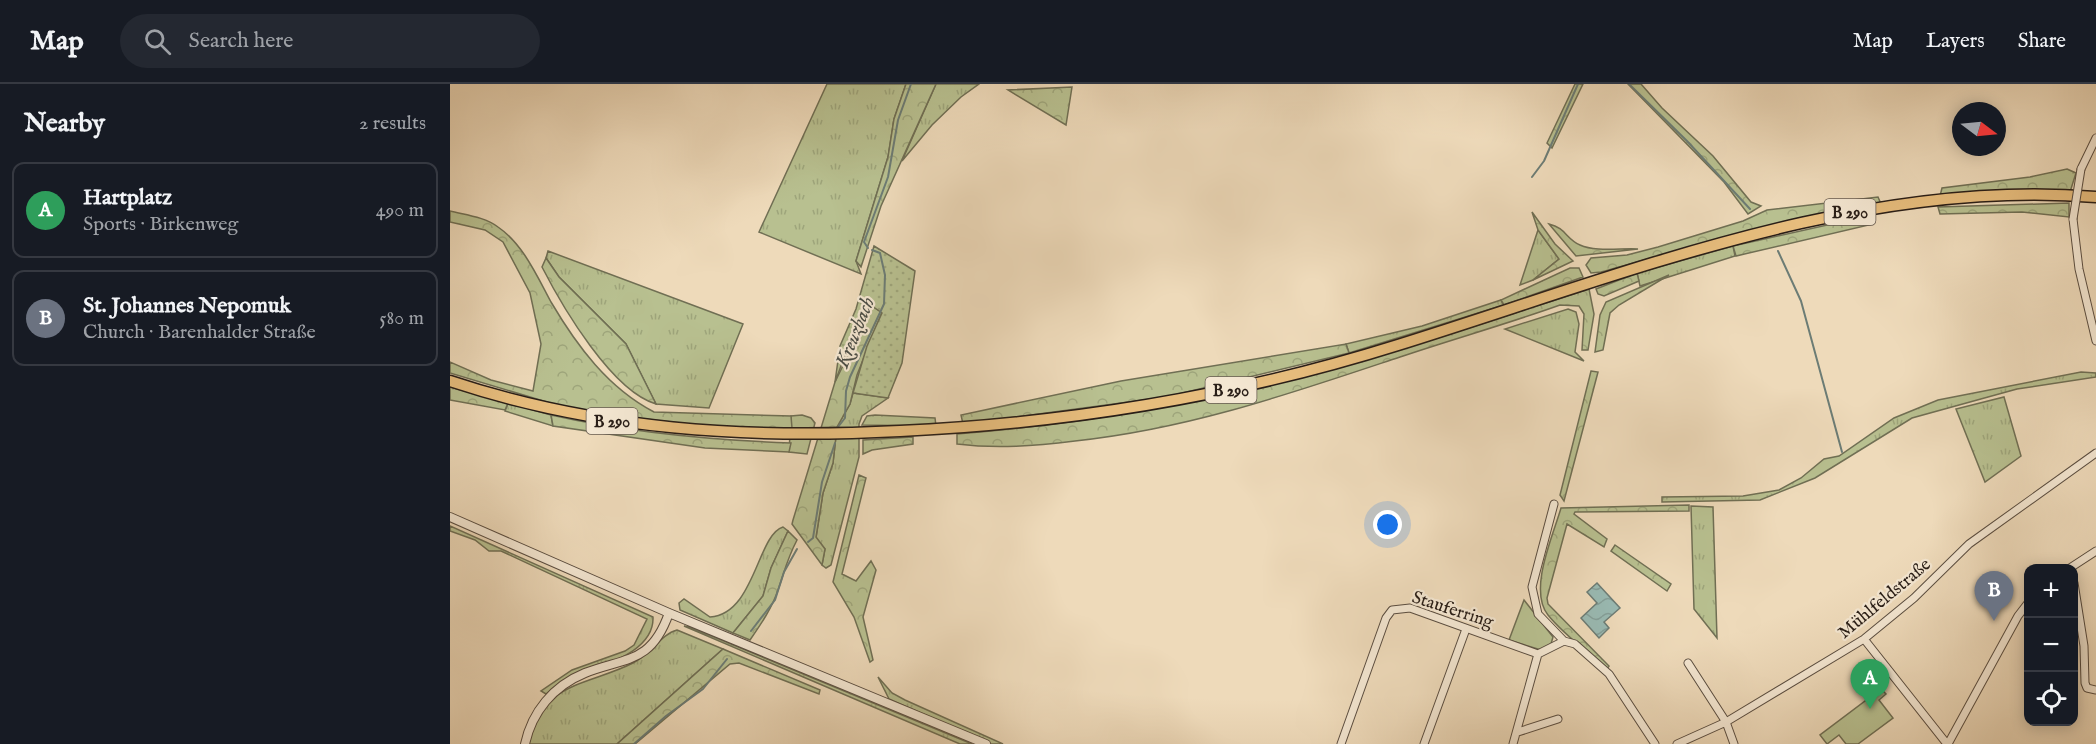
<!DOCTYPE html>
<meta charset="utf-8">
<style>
:root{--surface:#171b24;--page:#242831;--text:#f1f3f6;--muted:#9ea1a6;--line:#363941;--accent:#0f766e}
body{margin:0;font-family:"IM FELL English",serif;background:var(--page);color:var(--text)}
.controls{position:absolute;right:18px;bottom:18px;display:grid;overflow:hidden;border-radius:12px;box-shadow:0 3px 15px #0003}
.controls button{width:54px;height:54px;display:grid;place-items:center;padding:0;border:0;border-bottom:2px solid var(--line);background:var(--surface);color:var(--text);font:30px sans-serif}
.compass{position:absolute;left:1502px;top:18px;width:54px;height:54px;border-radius:50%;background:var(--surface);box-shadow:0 3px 15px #0003;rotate:106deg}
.you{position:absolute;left:938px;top:441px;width:21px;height:21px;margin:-15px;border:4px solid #fff;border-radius:50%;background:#1a73e8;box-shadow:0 0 0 9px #1a73e833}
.badge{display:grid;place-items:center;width:39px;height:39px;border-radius:50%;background:var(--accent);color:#fff;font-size:20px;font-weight:700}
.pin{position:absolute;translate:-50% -50px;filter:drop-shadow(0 2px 3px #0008)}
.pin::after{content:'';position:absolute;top:32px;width:21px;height:18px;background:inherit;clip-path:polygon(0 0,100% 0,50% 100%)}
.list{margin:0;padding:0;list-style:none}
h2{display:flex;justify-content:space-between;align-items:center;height:78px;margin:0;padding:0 24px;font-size:26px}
h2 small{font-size:20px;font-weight:400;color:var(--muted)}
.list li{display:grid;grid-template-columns:39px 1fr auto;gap:18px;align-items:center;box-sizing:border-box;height:96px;margin:0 12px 12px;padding:0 12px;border:2px solid var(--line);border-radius:12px}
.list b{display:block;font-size:22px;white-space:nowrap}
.list p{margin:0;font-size:20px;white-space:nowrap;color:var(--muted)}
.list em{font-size:20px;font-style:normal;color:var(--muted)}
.icon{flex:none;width:33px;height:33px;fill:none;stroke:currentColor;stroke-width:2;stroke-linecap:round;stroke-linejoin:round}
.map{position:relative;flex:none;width:1646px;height:660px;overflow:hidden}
header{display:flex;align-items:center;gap:36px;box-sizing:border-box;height:84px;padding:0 30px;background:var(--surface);border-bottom:2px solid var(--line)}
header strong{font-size:28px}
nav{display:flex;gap:33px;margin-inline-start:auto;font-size:21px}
.search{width:420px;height:54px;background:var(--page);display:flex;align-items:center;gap:15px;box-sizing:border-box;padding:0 21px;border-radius:33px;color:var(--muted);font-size:22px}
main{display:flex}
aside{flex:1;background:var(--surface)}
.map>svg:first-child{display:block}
.grass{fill:url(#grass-tufts);stroke:#706f54;stroke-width:1.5}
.forest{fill:url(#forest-crowns);stroke:#706f54;stroke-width:1.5}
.park{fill:#b8c090;stroke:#706f54;stroke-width:1.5}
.garden{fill:url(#garden-dots);stroke:#706f54;stroke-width:1.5}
.water{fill:url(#water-waves);stroke:#6c7c75;stroke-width:1.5}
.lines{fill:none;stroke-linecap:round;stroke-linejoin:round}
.stream{stroke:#6c7c75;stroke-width:2}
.minor-casing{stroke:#5a4d40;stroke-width:9}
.tertiary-casing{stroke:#5a4d40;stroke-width:10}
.primary-casing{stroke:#291e17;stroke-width:13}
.minor{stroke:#f4e7d2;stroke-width:7}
.tertiary{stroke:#f4e7d2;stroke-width:8}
.primary{stroke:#e7bd7d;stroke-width:10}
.minor-bridge-casing{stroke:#5a4d40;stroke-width:9;stroke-linecap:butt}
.minor-bridge{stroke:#f4e7d2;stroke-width:7}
.labels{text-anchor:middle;stroke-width:4.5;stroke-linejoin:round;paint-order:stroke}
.shield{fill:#f4e7d2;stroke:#665a4f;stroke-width:1.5}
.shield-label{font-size:16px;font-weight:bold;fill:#291e17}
.street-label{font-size:18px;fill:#291e17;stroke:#f4e7d2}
.water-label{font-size:20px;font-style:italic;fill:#4b4d46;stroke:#f4e7d2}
</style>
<header>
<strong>Map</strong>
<div class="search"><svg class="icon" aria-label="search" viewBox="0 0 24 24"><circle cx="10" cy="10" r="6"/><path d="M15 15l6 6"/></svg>Search here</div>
<nav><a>Map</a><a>Layers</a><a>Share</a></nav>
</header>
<main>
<aside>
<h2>Nearby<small>2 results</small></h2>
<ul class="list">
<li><span class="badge" style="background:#2e9e5b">A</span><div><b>Hartplatz</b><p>Sports · Birkenweg</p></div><em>490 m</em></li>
<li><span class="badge" style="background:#6b7280">B</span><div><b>St. Johannes Nepomuk</b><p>Church · Barenhalder Straße</p></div><em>580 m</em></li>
</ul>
</aside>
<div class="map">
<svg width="1646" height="660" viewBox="0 0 1646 660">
<defs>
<pattern id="grass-tufts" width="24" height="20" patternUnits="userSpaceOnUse" patternTransform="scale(1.5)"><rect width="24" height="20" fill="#b8c090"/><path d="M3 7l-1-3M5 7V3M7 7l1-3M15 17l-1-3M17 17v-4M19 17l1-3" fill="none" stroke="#9ea57b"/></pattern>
<pattern id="forest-crowns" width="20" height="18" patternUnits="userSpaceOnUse" patternTransform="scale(1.5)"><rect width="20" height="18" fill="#b8c090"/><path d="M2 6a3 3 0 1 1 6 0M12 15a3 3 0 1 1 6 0" fill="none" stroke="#9ea57b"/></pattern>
<pattern id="garden-dots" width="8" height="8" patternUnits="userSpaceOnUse" patternTransform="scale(1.5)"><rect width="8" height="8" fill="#b8c090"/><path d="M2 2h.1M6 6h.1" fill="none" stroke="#9ea57b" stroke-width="1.8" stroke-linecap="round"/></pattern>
<pattern id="water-waves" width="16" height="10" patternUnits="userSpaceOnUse" patternTransform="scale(1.5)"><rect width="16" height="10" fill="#99bab3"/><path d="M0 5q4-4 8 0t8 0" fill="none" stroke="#849f99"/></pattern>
</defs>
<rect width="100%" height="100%" fill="#eedaba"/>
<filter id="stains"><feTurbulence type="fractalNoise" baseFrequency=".00333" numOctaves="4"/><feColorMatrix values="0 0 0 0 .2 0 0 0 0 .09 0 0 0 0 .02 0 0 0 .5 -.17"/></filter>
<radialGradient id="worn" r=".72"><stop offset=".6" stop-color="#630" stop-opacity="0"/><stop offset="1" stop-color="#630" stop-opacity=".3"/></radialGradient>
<path class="grass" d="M377,0h79l-12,35 -6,38 -32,104 5,13 -102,-42z
M486,0h43l-18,13 -29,28 -30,36z
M1088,146l21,29 -26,21 -13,5z
M1283,162l2,10 -95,30 -3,-13z
M98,167l195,73 -34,84 -53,-4 -30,-60 -67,-67 -13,-19z
M1051,216l3,5 -155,48 -3,-9 76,-18z
M1118,225l8,3 3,12 -4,28 9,9 -79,-32z
M1631,288l15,1v4l-79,12 -105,29 -97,60 -55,22 -98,2v-5l81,-1 36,-6 22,-12 23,-19 15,-3 55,-38 44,-18z
M403,309l35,5 -26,18 -3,8v33l-28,108 -5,3 -4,-3 3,-16 -9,-11 7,-45 10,-30 4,-36 13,-23z
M1554,313l17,59 -36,26 -29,-73z
M58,319l43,12 2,11 -48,-15z
M352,331l9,3 4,5 -8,31 -18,-2 2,-36z
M1241,422l22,1 4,131 -23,-29z
M0,442l203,91c2,44 -79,53 -107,77l-5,-3 31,-21 53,-19 9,-6 13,-26 -146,-68h-12l-14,-11 -25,-9z
M333,443l5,4 -17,37 -8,28 -30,37 -53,-23 -1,-7 5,-4 26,18c45,-3 47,-82 73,-90z
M234,542l6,1 282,117h-12z
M227,546l46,19 -106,95h-89c14,-63 59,-58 105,-81 17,-8 28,-29 44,-33z
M428,593l14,16 13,7 98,44h-12l-102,-45z"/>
<path class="forest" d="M456,0h30l-55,122 -20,61 -5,-6 32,-104 6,-38z
M1125,0h8l-31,64 -5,-5z
M1178,0h13l21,24 51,48 38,46 10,4 -13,8 -24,-32z
M622,3l-6,38 -58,-35z
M1617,85l9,4 -6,19 -130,4 2,-8 88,-11z
M1428,113l3,7c-99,14 -185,42 -280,68l-10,1 -5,-8 5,-7 36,-3 31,-8 85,-26 24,-11z
M1619,119v14l-47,-5 -82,2 -2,-7z
M0,127c16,4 35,6 48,16 25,17 39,49 53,75 26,44 57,86 103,110l137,4 1,12 -59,1 -123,-14 -50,-9 -110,-33v-11l41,18 42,11 8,-47 -11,-51 -27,-51 -18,-12 -35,-8z
M1082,128l23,32 18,17 -40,19 26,-21 -21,-29z
M1422,131l1,9 -137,32 -3,-10z
M1099,140c17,4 17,15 31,21 15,7 41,3 58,4l-62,7z
M96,174l13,19 67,67 30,60c-44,-13 -93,-96 -114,-137z
M1120,184h9l4,9 -79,28 -3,-5z
M1187,189l2,8 -35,15 -6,-2 -2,-5z
M1219,191l-50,30 -9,8 -7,37 -8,2 5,-37 6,-13z
M1139,205l5,25 -6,36h-6l2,-36 -5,-8 -19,-1c-53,19 -107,34 -160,52 -108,36 -211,72 -325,84 -40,5 -78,8 -118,3v-10c103,-8 205,-24 305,-47 111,-26 219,-63 327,-98z
M422,222l10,6 -25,63 -7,29 -13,23 -4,36 -10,30 -7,44 9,12 -3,16 -30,-41 1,-4 42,-138z
M896,260l3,9 -183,44 -203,27 -2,-9 160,-34z
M1141,287l7,1 -34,129 -4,-6z
M0,303l58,16 -3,7 -55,-10z
M101,331c80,18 158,25 240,28l-2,9 -84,-4 -152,-22z
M425,331l60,3 1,8 -74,-1 5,-9z
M463,353v7l-41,6 -9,4v-14z
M409,391l7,3 -24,96 14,7 15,-20 5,9 -13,47 10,43 -3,2 -16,-45 -21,-35z
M1239,421v6l-114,1 -1,2 33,25 -3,8 -37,-23 -20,74 1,6 61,62 -2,3c-19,-17 -43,-34 -59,-54 -20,-25 5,-79 13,-107z
M338,447l9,9c-10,19 -12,30 -19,50 -6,18 -17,34 -28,50l-17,-7 30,-37 8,-28z
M1165,461l56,39 -4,7 -56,-40z
M273,565l97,41 -1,4 -80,-31 -9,1 -95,80h-18z"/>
<path class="park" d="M1074,516l29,37 -2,7 -10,6 -32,-10z
M1431,605l5,5 -7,6 14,18 -35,26h-12l-7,-9 -12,9 -7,-9z"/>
<path class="garden" d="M424,162l41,25 -13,92 -14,35 -35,-5 14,-47 15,-33 -10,-7 -28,52 -9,24 5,-36 16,-37z"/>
<path class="water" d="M1147,499l23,25 -16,14 5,6 -10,10 -18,-20 16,-15 -10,-11z"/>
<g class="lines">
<path class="stream" d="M1179,0l58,57 63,68
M1082,93l12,-16 34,-77
M418,164l-4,-6 24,-65 10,-57 13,-36
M1328,167l23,50 41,151
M388,343l7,-9 1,-27 4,-14 34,-73 1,-29 -5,-22 -8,-3
M358,458l5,-4 9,-56 13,-39
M301,547l24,-31 9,-28 13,-23
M184,660l32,-28 37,-27 24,-30"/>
<defs>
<path id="minor" d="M1631,85l15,-31
M1623,135l6,50 17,72
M1104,420l-22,83 6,27 26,27 11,3 34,30 46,70
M1620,484l26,-17
M1624,499l10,63 1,37 2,5 9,2
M1414,555l83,105
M1238,579l38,59 8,22
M1068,648l40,-13
M891,660l45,-126 6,-8 18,-2 128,46
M974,660l42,-115
M1063,660l25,-90 26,-13
M1227,660l49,-22 138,-83 50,-41 55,-54 127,-91
M1498,660l70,-128 10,-13"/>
<path id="tertiary" d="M0,433l219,96 317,131
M75,660c7,-32 28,-58 60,-71 41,-16 66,-9 84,-60"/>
<path id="primary" d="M0,297c147,49 297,58 450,50 170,-8 336,-35 498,-86 222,-69 462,-168 698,-148"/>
</defs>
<use href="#minor" class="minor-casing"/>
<use href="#tertiary" class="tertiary-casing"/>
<use href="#primary" class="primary-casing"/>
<use href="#minor" class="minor"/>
<use href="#tertiary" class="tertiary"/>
<use href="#primary" class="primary"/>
<defs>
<path id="minor-bridge" d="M1623,135l8,-50"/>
</defs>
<use href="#minor-bridge" class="minor-bridge-casing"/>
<use href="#minor-bridge" class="minor-bridge"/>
</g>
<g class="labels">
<g class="shield">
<rect x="1374.5" y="115" width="51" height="26" rx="4.5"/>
<rect x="755.5" y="293" width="51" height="26" rx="4.5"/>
<rect x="136.5" y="324" width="51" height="26" rx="4.5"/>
</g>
<g class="shield-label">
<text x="1400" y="134">B 290</text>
<text x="781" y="312">B 290</text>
<text x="162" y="343">B 290</text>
</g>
<g class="street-label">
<text transform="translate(1434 514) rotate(-40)" y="6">Mühlfeldstraße</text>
<text transform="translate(1003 525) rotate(18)" y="6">Stauferring</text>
</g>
<g class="water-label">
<text transform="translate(404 248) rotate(-68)" y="7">Kreuzbach</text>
</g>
</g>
<rect width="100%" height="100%" filter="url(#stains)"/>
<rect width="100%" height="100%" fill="url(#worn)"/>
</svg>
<div class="controls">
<button>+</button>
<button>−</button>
<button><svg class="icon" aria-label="locate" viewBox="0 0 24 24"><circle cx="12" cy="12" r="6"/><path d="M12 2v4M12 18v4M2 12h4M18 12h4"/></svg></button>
</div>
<svg class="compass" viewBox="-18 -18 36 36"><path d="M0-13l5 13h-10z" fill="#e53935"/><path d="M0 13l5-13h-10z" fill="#9ea1a6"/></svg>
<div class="you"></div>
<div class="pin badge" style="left:1420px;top:625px;background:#2e9e5b">A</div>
<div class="pin badge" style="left:1544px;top:537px;background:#6b7280">B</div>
</div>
</main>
